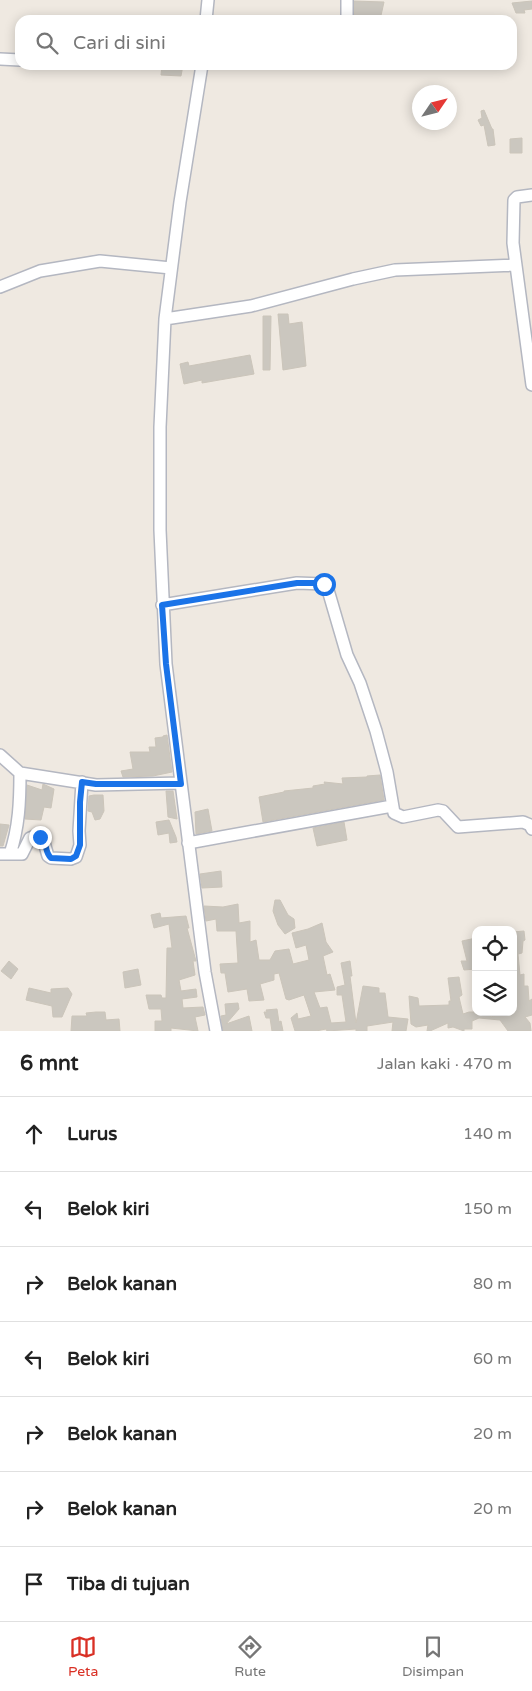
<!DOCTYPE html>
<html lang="id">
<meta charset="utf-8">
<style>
:root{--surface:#fff;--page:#f2f2f2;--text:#222;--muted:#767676;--line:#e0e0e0;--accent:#d93025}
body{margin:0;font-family:"Varela Round",sans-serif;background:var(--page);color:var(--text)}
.controls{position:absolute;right:15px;bottom:15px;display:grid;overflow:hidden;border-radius:10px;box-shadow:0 2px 12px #0003}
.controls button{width:45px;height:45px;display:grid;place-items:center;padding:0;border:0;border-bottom:1px solid var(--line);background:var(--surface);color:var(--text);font:25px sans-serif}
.compass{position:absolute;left:412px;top:85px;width:45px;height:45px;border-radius:50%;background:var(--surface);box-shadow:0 2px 12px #0003;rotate:55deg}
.stop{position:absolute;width:15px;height:15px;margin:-11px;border:4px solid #1a73e8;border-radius:50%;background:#fff}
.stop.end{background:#1a73e8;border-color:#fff;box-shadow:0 1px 5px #0008}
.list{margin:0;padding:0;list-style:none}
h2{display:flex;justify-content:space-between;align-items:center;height:65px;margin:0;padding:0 20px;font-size:21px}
h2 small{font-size:16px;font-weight:400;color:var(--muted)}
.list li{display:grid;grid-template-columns:32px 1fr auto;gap:15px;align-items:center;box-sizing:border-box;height:75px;padding:0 20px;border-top:1px solid var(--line)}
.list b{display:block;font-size:19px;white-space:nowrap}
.list em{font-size:16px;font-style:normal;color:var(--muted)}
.icon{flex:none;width:28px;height:28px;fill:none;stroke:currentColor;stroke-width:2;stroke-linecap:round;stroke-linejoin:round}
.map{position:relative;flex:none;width:532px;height:1031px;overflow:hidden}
.search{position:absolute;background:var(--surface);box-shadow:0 2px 12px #0003;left:15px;right:15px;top:15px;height:55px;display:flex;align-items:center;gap:12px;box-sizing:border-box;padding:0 18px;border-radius:15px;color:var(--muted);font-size:19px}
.sheet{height:590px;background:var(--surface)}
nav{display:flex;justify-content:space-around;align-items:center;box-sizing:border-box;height:70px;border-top:1px solid var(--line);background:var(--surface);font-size:14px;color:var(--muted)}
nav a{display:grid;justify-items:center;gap:2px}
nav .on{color:var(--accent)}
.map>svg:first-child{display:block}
.building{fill:#cbc7bf;stroke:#cbc5ba}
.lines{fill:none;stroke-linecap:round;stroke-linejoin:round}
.minor-casing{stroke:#b4b7c1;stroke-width:14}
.minor{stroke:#fff;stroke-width:11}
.route{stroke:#1a73e8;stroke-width:6}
</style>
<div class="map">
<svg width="532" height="1031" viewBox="0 0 532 1031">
<rect width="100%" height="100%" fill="#efe9e1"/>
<path class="building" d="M354,1l30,1 -4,18h-26z
M532,1v8l-8,1 1,3h-9l-4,-10z
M162,65h21l-2,11 -20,-1z
M484,110l8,19h1l2,16 -7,1 -4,-21 -3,1 -3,-6 4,-2 -1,-7z
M522,138v15h-12v-14z
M278,314h10l1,10 13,-2 4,44 -23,4z
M263,316h8l-1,54h-7z
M250,355l4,19 -52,9v-3l-18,4 -4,-20 8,-2 1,4z
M167,735l5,37 -19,4 -30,1 -2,-6 12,-2 -3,-17h20l-1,-5h7l-1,-9 8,-1v-1z
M380,775l4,25 -121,22 -4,-25 25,-5v-1l29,-3v-2l12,-2 -1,-2 19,2 -1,-6 25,-1v-1z
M43,784l11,5 -3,19 -7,-1 -3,13 -16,-1 2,-34 15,5z
M166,791h7l4,28 -9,-2z
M94,795h9l1,16 -4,8 -5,1 -3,-8 -4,-1 1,-15z
M208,809l4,22 -16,3 -1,-22z
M169,820l7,17 1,5 -7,1 -1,-10 -11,2 -2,-13z
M344,822l3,18 -30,6 -4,-18z
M0,824l9,1 -6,21h-3z
M221,871l1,16 -20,1 -2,-14z
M275,900h5l8,15 6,4 1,9 -10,6 -7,-9 -5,-14z
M238,904l1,19 11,-2v21l6,-2 3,20h11l5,-9 14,-2 4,15 16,-4 -3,-15 -10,3 -4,-15 16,-4 14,-6 4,19 7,10 -10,4 4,19 3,-1 5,16 -21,2 6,16 7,-1 4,16 15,-1 -4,-27h-5v-8l8,-2 -4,-22 9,-2 2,15h-2l6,47 7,-37 16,2v5h6l3,24 20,2 -2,12h-14l1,-9 -26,4v5h-11v-2l-29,2 -1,-2 -10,2h-21l-4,-13 6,-5 1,6 13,-3 -7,-21 -15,5 -3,-1 -7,-26 -5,1v6l-14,4 4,16 -15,1 -2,-12 -19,3 -3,-19h-4l-1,-9 18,-1 -2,-32h-19l-1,-12 -10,2 -2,-15 19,1z
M160,913l1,5 25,-2 3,12h-2l9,33h-3l2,14 -16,5 2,11 15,-2 1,8 -15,2 1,9 20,-1 2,8 -10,2 3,14 -27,-3v3h-16v-10h7l-1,-12h-12l-3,-14h15l1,3h4l1,-50h5l-3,-24 -15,4 -3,-13z
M524,931l1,9 -2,1 -1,12 -4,1 2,21 4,-1v12h4l1,15 3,-2v16l-7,2 5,6 1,8h-23l-8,-11 -21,-2 -7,3v8h-8v2l-11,-4 -5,1v-5l-18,8h-3l1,-6 -12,2 -5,-3 -2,-28 9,2 1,8 30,-1v-4h2l-3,-23 11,-1 3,18 -3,2 4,17 6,-2h22v5l14,-5h8v-80z
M476,938v31l-12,1 -3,-9h6l-5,-20z
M9,961l9,8 -7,10 -10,-8z
M138,969l3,16 -16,3 -2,-16z
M29,988l22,5v-4l17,-1 4,6 -10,23h-9l-1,-11 -26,-6z
M238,1003l1,6 -13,15 23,-8 3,15h-29l-2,-15 5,-1 -1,-11z
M277,1009l2,13 2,-1 2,10h-11l-2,-13h-4l-2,-6h3l-1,-2z
M96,1012h9l1,8 13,-1 1,12h-49l1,-15h15l-1,-3z"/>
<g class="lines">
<defs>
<path id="minor" d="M206,20l2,-20
M347,20v-20
M0,59l20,1
M202,65l-22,137 -15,117 -5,108v103l6,134 39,308 11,59
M532,195l-15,2 -3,3 -1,43 19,142
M0,287l40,-16 60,-10 71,7
M165,319l86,-13 102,-27 42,-9 121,-5
M162,605l135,-22 27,1 4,6 19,65 13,28 16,48 11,41 7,41 9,4 35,-7 5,1 15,16 65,-5 7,3 2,4
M0,755l20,18
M188,843l204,-37
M0,854h10c9,-27 10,-53 10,-81l76,12 85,-2
M10,854h12l8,-16 5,-2 8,3 5,17 3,2 20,1 5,-2 4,-12 -1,-14 3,-49"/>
</defs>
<use href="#minor" class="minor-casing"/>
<use href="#minor" class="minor"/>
</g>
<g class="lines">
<path class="route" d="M40,837c8,5 4,15 11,21l20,1 5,-3 4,-11v-43l2,-20 14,2h85l-15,-120 -4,-59 135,-22h21l6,1"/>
</g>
</svg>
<div class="controls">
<button><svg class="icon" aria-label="locate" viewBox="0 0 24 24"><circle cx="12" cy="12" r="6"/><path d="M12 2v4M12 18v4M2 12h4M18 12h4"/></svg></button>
<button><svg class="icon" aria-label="layers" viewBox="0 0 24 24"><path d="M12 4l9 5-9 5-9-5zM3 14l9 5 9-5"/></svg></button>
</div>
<svg class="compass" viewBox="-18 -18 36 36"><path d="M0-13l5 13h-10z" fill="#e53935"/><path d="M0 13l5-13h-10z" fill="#767676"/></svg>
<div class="stop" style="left:324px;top:584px"></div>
<div class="stop end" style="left:40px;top:837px"></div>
<div class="search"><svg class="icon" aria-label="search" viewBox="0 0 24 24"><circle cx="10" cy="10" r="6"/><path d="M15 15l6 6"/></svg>Cari di sini</div>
</div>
<section class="sheet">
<h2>6 mnt<small>Jalan kaki · 470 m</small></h2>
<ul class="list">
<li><svg class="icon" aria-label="ahead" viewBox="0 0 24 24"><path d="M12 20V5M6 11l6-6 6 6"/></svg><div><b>Lurus</b></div><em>140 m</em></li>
<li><svg class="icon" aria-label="left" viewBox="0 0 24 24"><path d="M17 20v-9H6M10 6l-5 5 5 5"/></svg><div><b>Belok kiri</b></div><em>150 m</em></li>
<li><svg class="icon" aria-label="right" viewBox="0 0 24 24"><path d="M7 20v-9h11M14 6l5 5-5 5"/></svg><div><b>Belok kanan</b></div><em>80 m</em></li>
<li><svg class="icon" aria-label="left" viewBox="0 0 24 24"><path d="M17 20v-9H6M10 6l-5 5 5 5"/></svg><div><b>Belok kiri</b></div><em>60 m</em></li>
<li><svg class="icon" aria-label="right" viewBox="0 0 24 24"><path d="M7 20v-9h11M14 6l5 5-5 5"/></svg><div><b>Belok kanan</b></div><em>20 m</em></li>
<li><svg class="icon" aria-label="right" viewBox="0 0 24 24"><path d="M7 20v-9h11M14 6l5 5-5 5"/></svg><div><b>Belok kanan</b></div><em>20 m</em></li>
<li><svg class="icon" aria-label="arrive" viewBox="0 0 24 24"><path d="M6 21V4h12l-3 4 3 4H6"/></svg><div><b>Tiba di tujuan</b></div></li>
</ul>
</section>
<nav>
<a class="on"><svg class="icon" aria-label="map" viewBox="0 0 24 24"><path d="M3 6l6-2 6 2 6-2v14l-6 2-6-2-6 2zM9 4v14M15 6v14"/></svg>Peta</a>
<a><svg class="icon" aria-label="directions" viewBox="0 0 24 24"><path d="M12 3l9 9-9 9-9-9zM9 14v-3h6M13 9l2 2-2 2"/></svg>Rute</a>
<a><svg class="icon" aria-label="saved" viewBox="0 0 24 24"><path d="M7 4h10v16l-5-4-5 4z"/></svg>Disimpan</a>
</nav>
